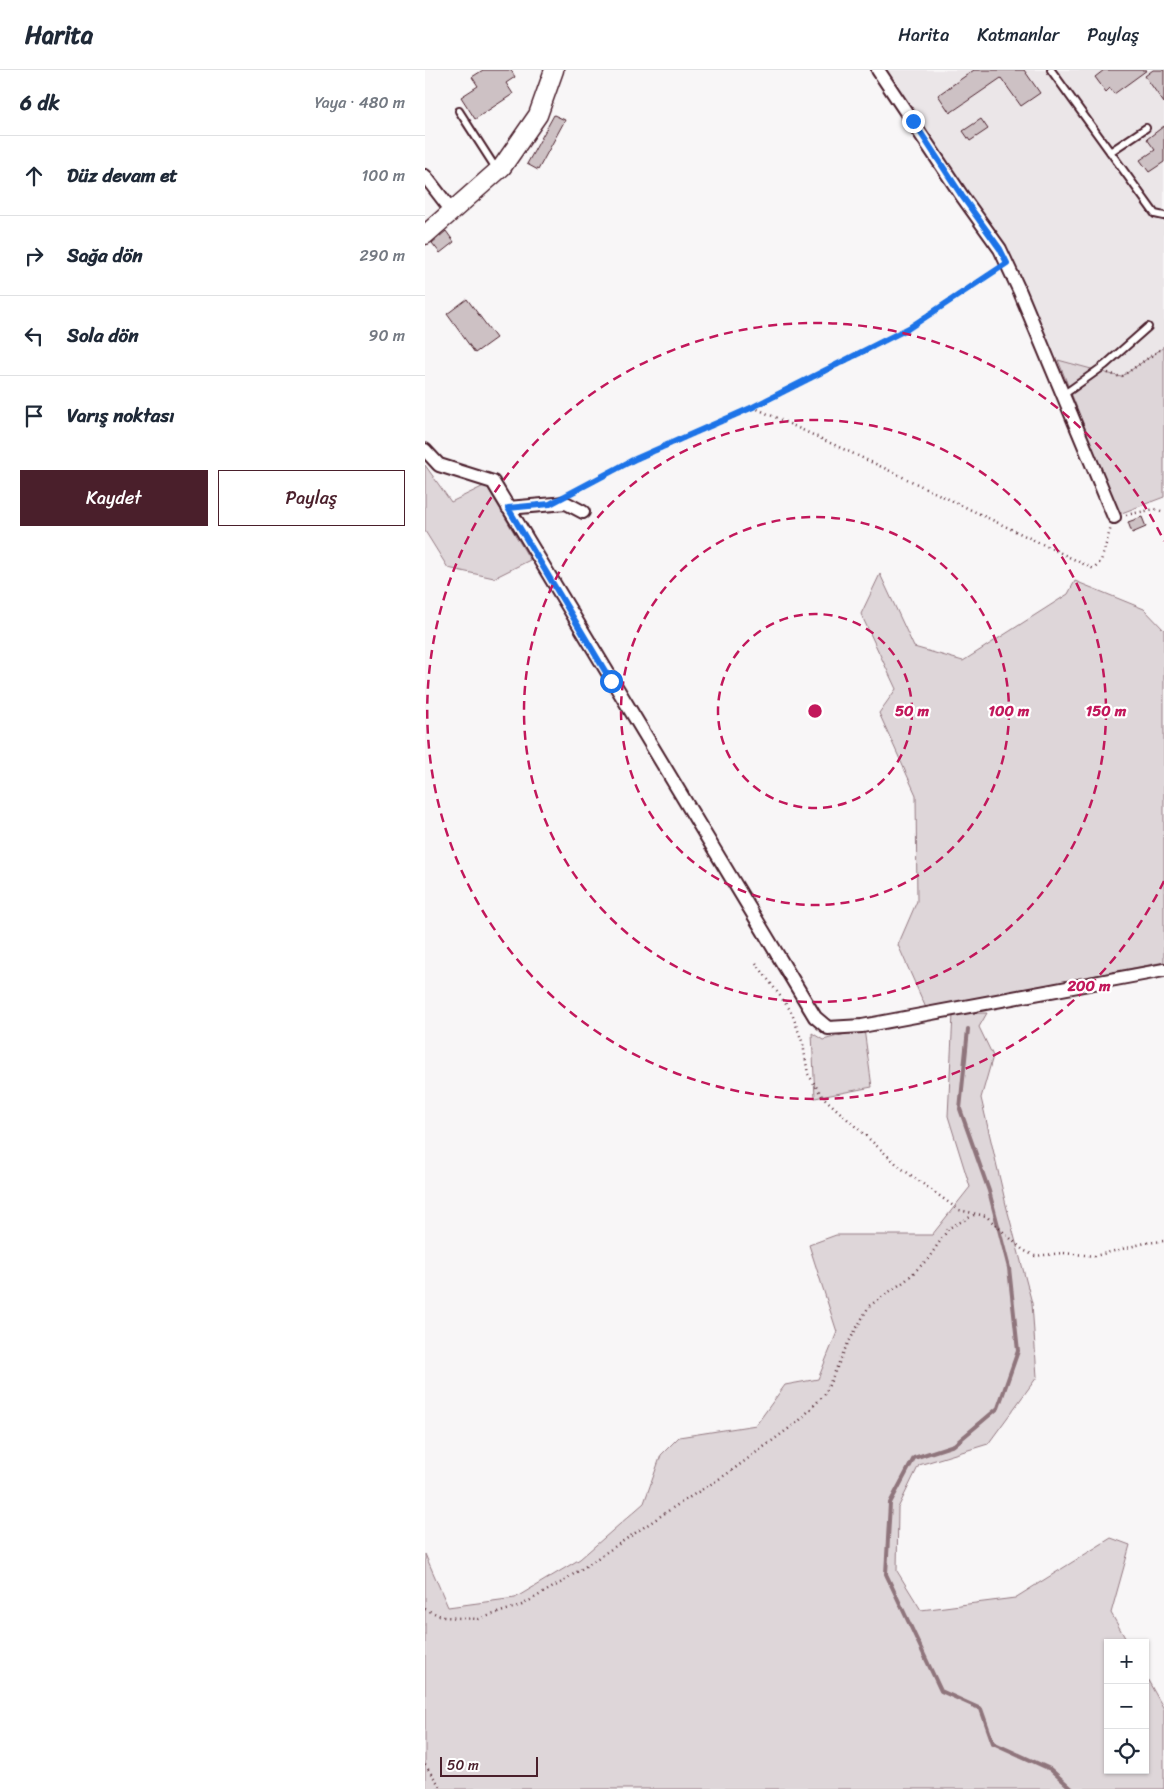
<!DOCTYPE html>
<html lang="tr">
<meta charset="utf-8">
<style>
:root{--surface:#fff;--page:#f2f2f3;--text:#1f2937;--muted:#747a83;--line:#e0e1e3;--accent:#4a1f2b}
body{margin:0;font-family:Sriracha,sans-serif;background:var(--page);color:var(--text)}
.controls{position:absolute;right:15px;bottom:15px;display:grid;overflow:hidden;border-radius:0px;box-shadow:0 1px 4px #0004}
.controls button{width:45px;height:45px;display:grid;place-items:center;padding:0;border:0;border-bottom:1px solid var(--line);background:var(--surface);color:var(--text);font:25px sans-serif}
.scale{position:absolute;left:15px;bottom:12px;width:98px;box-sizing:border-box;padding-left:5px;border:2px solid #4a1f2b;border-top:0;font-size:14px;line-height:18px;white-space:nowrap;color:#4a1f2b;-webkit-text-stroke:4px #fff;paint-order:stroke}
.stop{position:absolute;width:15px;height:15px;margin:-11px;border:4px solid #1a73e8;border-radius:50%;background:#fff}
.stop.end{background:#1a73e8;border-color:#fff;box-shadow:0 1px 5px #0008}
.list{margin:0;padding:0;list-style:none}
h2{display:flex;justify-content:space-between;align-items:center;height:65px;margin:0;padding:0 20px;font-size:21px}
h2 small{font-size:16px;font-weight:400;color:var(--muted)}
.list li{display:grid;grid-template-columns:32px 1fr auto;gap:15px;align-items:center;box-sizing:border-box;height:80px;padding:0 20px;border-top:1px solid var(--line)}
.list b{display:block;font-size:19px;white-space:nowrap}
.list em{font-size:16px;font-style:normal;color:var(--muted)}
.actions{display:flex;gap:10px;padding:15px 20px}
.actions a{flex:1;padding:11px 0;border:1px solid var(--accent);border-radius:0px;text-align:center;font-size:18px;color:var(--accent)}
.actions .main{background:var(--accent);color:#fff}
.icon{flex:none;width:28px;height:28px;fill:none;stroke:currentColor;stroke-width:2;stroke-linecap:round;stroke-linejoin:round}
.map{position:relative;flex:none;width:739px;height:1719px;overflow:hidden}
header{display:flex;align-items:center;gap:30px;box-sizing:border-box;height:70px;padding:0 25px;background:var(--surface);border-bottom:1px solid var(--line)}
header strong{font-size:24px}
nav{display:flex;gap:28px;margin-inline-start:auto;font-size:18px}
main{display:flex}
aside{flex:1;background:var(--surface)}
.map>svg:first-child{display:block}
.built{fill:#ebe6e8}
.green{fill:#ded6d9;stroke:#947a82}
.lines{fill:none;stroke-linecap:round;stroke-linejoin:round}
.stream{stroke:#8f747b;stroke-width:4}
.building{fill:#cdc1c4;stroke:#4a1f2b}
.lane-casing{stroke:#4a1f2b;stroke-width:10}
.street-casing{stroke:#4a1f2b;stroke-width:16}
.secondary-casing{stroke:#4a1f2b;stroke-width:21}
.path{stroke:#4a1f2b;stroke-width:2.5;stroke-dasharray:1 4;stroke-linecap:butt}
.lane{stroke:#fff;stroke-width:6}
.street{stroke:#fff;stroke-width:12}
.secondary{stroke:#fff;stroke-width:18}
.route{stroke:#1a73e8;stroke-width:6}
.ring{fill:none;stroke:#c2185b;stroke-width:2.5;stroke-dasharray:9 6}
.centre{fill:#c2185b;stroke:#fff;stroke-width:2.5}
.ring-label{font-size:15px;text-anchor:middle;font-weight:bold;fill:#c2185b;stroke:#fff;stroke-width:4.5;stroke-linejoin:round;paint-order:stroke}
</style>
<header>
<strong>Harita</strong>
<nav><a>Harita</a><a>Katmanlar</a><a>Paylaş</a></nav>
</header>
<main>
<aside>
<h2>6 dk<small>Yaya · 480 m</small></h2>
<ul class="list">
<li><svg class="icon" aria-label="ahead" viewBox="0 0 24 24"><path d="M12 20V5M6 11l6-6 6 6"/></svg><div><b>Düz devam et</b></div><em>100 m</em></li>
<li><svg class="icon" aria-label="right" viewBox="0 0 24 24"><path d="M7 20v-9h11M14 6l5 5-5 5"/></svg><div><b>Sağa dön</b></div><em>290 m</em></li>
<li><svg class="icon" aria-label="left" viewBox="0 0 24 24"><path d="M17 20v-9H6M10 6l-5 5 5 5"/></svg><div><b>Sola dön</b></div><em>90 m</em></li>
<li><svg class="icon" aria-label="arrive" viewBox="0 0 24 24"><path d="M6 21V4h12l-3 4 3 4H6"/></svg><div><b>Varış noktası</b></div></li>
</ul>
<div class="actions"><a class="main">Kaydet</a><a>Paylaş</a></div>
</aside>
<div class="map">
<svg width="739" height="1719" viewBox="0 0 739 1719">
<rect width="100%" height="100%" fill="#f8f6f7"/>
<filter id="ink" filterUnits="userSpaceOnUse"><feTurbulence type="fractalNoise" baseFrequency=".02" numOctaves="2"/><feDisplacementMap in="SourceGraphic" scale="10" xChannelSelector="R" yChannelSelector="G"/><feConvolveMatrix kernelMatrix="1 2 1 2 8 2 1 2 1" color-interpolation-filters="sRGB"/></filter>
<g filter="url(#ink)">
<path class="built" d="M460,0h279v277l-43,30 -63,-17 -55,-116 -39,-54z"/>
<path class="green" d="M739,277v150l-45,17 -61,-154 63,17z
M0,395l26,37 35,-17 44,75 -36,18 -46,-10 -23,-37z
M455,504l34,73 49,14 105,-67 7,-13 69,28 20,21v332l-238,46 -28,-63 19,-44 -1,-106 -37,-82 17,-24 -35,-75z
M562,943l-8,14 14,29 -12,42 25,107 26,98 5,74 -49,67 -69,21 -21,43 -1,63 24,39 94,-12 96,-60 19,7 -19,68 17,30h-20v127h37v-95l19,34v80h-739v-235l23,53 67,-9 65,-39 64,-56 17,-48 18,-18 77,-12 29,-40 33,-6 19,-47 -28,-87 27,-10h96l38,-48 -22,-71 5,-102z
M439,959l8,58 -57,11 -3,-65 11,7z"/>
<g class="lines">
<path class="stream" d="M543,959l-8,80 29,82 20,77 9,83 -20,57 -44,37 -40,13 -24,45 -4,71 55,117 40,18 12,34 57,26 22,20"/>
</g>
<path class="building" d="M58,0h28l4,7 -9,6 7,11 -38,25 -14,-22 17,-11 -6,-9z
M549,0h50l16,23 -19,13 -20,-28 -51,35 -12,-18z
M679,0h43l-33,24 -4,-6 -4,4 -11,-15z
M728,0h11v33l-19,-27z
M129,45l11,5 -27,50 -11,-6z
M556,49l7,10 -18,12 -7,-10z
M739,56v36l-15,10 -9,-12 15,-10 -8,-11z
M21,161l8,11 -14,11 -8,-10z
M42,229l29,39 -21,15 -28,-39z
M717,447l4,10 -14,6 -4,-11z"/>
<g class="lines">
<defs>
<path id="lane" d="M626,0l104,144 9,2
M34,41l38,59
M685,82l36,-24
M638,325l42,-30 43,-38"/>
<path id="street" d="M453,0l84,126 38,53 20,43 94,225
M0,106l27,35
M0,380l14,15 54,17 322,535 13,11 34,-2 302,-56
M83,438l58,-5 17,9"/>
<path id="secondary" d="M0,165l77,-68 36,-52 16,-45"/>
</defs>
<use href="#lane" class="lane-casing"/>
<use href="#street" class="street-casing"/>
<use href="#secondary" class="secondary-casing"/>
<path class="path" d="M683,303l13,4 43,-30
M328,337l131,61 210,101 7,-8 10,-34
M146,423l62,-32 115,-51 122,-61 39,-21 88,-59
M701,445l29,-6 9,3
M331,893l35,48 12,33 5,30 14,22 79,72 58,42 27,6 37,34 12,6 28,-3 32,3 50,-13 19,-2
M0,1539l18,8 36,2 43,-14 40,-23 112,-75 53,-33 72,-53 26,-27 21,-47 23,-41 36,-25 23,-22 21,-31 27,-14
M0,1695l17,24"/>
<use href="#lane" class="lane"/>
<use href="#street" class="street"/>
<use href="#secondary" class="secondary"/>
</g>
</g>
<g class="lines" filter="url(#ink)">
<path class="route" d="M186,611l-103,-173 42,-4 83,-44 120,-53 156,-79 98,-65 -7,-14 -38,-53 -49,-75"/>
</g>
<g class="ring">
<circle cx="390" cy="641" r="97"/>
<circle cx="390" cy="641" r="194"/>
<circle cx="390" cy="641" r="291"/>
<path d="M739 811A388 388 0 1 1 739 471"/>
</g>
<circle cx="390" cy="641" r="8" class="centre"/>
<g class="ring-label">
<text x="487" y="646">50 m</text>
<text x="584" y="646">100 m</text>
<text x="681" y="646">150 m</text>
<text x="664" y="921">200 m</text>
</g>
</svg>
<div class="controls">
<button>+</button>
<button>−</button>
<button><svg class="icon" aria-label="locate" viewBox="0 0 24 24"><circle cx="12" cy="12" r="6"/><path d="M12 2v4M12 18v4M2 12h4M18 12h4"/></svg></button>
</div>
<div class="scale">50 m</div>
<div class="stop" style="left:186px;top:611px"></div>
<div class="stop end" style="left:488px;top:51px"></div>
</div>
</main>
